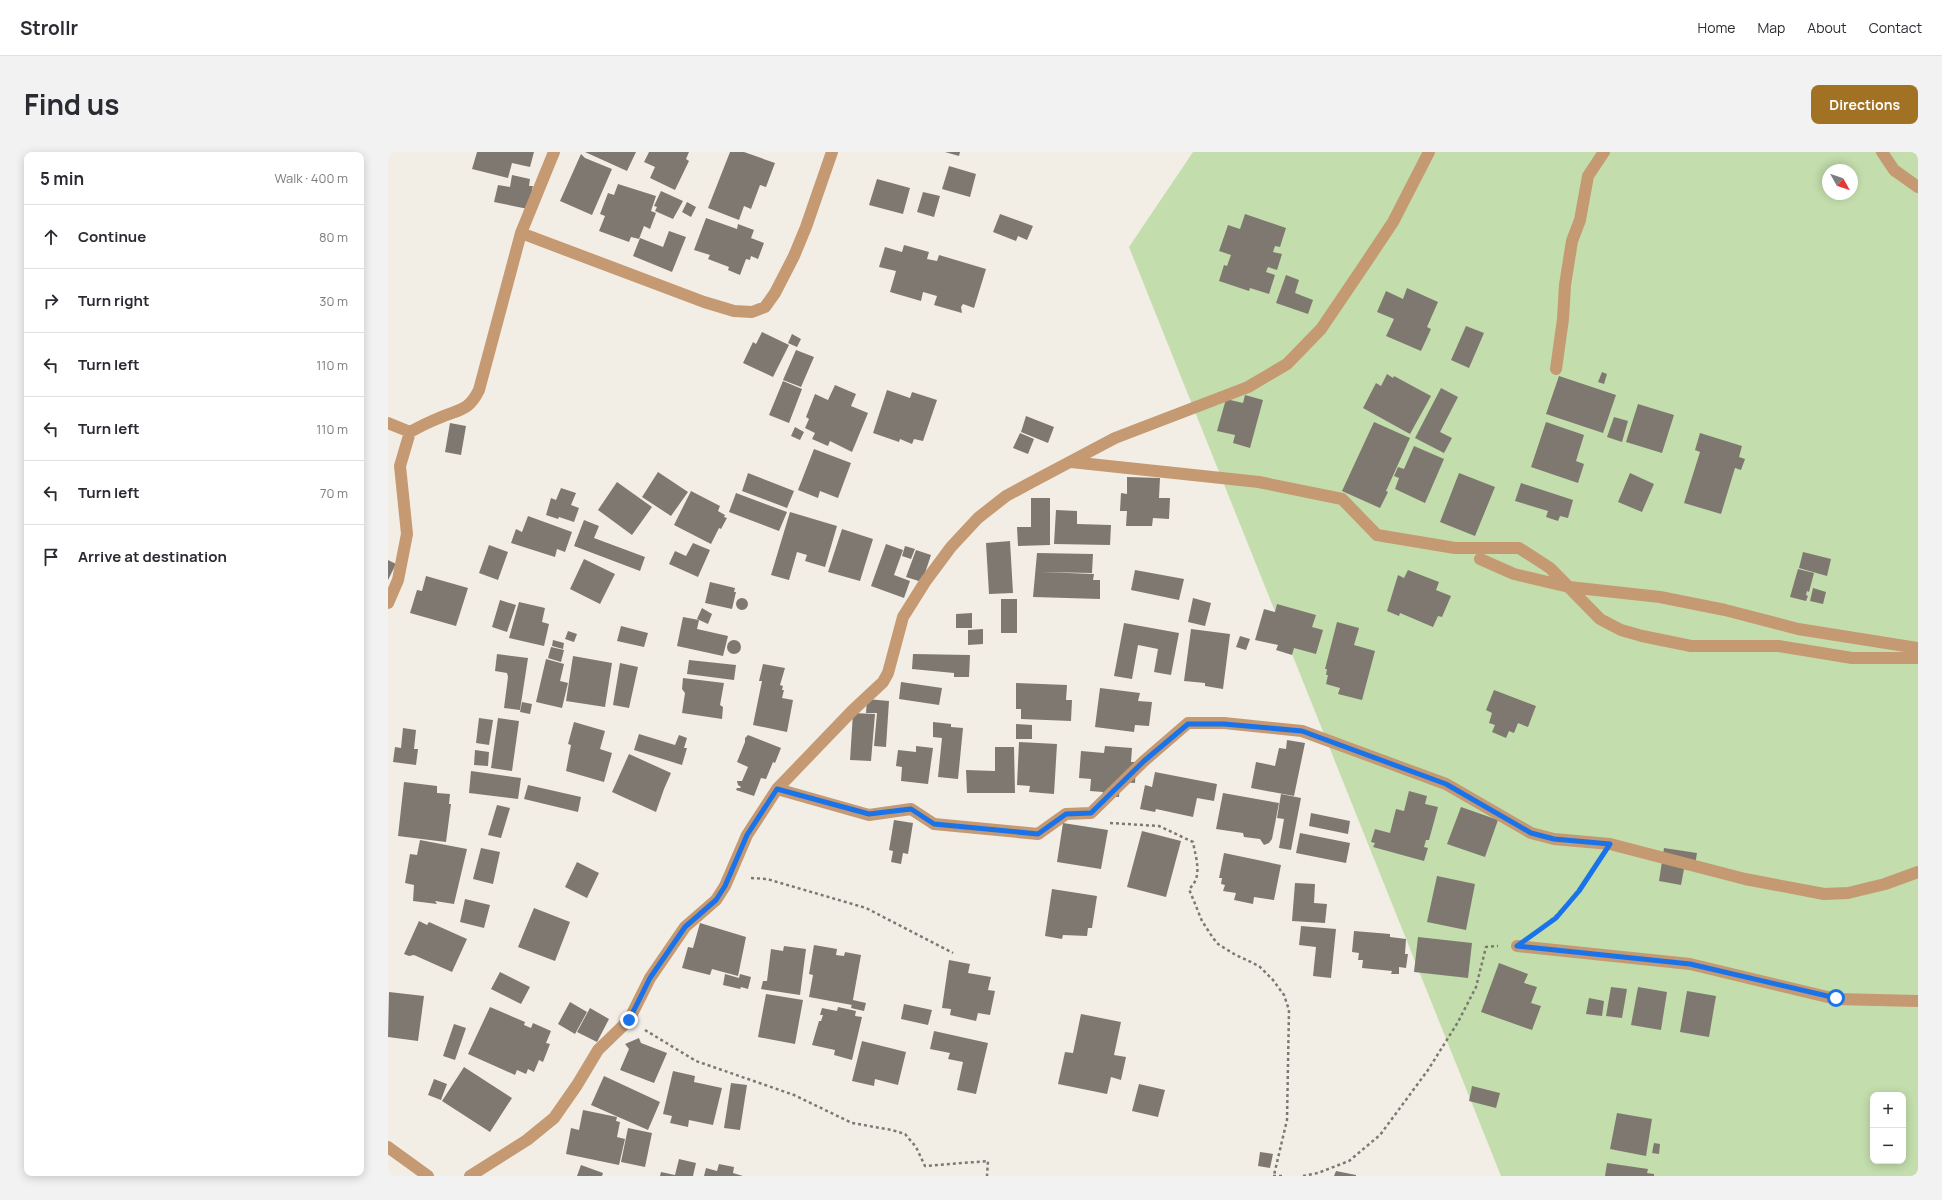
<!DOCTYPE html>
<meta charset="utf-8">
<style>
:root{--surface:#fff;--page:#f2f2f3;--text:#2b2b33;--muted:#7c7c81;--line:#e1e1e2;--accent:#a17124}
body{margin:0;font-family:Manrope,sans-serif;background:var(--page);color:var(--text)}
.controls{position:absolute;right:12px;bottom:12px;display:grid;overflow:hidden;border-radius:8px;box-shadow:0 2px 10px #0003}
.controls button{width:36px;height:36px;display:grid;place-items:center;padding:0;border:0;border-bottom:1px solid var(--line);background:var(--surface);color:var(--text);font:20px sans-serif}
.compass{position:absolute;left:1434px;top:12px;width:36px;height:36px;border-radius:50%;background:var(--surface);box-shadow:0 2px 10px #0003;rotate:130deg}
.stop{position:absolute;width:12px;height:12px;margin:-9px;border:3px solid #1a73e8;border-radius:50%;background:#fff}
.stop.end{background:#1a73e8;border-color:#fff;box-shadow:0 1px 4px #0008}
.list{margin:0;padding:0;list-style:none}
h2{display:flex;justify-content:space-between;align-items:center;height:52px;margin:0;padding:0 16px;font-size:17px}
h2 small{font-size:13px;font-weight:400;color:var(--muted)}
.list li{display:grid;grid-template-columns:26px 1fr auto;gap:12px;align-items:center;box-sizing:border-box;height:64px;padding:0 16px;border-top:1px solid var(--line)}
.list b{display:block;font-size:15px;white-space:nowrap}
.list em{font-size:13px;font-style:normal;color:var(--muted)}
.icon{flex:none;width:22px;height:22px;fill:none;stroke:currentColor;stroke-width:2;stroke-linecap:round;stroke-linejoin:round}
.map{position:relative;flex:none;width:1530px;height:1024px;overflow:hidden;border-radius:8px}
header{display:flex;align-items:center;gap:24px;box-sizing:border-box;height:56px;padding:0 20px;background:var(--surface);border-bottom:1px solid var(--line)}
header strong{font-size:19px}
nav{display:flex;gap:22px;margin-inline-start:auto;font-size:14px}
.intro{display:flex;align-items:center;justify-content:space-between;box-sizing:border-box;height:96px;padding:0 24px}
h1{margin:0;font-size:28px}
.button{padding:10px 18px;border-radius:8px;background:var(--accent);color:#fff;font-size:14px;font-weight:700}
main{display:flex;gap:24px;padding:0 24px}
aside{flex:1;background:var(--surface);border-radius:8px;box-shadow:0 2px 10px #0003}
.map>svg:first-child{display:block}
.green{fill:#c3ddac;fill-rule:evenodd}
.building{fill:#7e7871}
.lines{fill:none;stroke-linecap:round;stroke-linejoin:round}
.path{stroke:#7c7974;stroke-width:2.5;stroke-dasharray:3 3;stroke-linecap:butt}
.minor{stroke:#c59971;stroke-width:12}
.route{stroke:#1a73e8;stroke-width:5}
</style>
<header>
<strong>Strollr</strong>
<nav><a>Home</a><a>Map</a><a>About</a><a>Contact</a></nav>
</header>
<div class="intro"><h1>Find us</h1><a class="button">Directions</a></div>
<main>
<aside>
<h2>5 min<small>Walk · 400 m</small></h2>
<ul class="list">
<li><svg class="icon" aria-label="ahead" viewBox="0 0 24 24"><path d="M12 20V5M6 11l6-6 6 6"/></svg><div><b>Continue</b></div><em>80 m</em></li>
<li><svg class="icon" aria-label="right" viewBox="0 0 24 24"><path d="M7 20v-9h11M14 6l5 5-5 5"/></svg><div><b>Turn right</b></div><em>30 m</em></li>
<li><svg class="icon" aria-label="left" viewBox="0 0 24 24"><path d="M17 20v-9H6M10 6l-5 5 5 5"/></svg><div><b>Turn left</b></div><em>110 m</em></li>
<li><svg class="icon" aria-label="left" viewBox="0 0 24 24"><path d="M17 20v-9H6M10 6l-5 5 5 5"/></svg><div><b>Turn left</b></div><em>110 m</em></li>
<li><svg class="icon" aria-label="left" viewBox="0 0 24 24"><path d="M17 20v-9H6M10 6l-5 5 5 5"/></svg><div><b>Turn left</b></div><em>70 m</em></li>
<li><svg class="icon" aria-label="arrive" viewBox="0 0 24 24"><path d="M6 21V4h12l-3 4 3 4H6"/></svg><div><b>Arrive at destination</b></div></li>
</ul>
</aside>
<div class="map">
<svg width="1530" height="1024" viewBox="0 0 1530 1024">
<rect width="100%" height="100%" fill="#f2eee6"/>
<path class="green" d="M805,0h725v1024h-417l-372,-929zM1440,18h24v24h-24zM1485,943h30v66h-30z"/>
<path class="building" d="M89,0h57l-4,15 -18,-4 -4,15 -36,-9z
M197,0h51l-9,19z
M261,0h40l-3,7 3,2 -14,29 -25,-12 5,-11 -11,-5z
M342,0h14l31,11 -9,24 -6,-2 -9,24 -7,-3 -5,14 -31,-12z
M557,0h15l-1,4z
M193,2l4,4 27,11 -20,46 -32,-14z
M561,14l27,8 -6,23 -28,-8z
M124,23l18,4 -1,7h4l-5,23 -34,-7 4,-17 12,2z
M489,27l33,9 -7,26 -34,-9z
M230,32l38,12 -5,15 5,2 -6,16 -6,-3 -5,13 -8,-2 -2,5 -30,-11 6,-15 -5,-2 8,-21 6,2z
M273,39l22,10 -10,18 -18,-8 2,-4 -3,-1z
M535,40l17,4 -6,21 -17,-5z
M299,50l9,5 -5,10 -9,-5z
M612,62l33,12 -6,14 -9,-4 -2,5 -23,-9z
M857,62l41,14 -6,19 -5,-1 -2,6 9,2 -5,16 -9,-3 -2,5 9,3 -6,19 -19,-6 -1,3 -30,-10 5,-16 3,1 4,-11 -12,-4 9,-26 12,4z
M318,66l31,11 1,-5 16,6 -3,8 13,5 -6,16 -7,-3 -1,4 -4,-1 -6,16 -12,-5 1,-3 -21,-8 2,-4 -16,-5z
M281,79l17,6 -14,35 -39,-16 7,-18 23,9z
M516,93l25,7 -2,7 10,2 2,-6 47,14 -12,39 -11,-4 -2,3 1,6 -28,-8 3,-9 -14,-4 -2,9 -31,-9 6,-21 -17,-4 6,-20 17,5z
M898,123l13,5 -4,13 18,7 -5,14 -32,-11z
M1019,136l31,14 -11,25 4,2 -10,22 -35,-15 8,-17 -17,-7 9,-21 17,8z
M1078,174l18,7 -15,35 -18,-8z
M374,180l27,13 -16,32 -30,-14 10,-21 3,2z
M404,182l9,5 -4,8 -9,-4z
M408,198l18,7 -13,30 -18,-7z
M1214,220l5,2 -3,10 -6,-2z
M999,222l6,4 1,-2 37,20 -21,38 -47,-26 13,-25 5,3z
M1171,224l57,19 -13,38 -57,-19z
M395,229l19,8 -13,34 -20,-8z
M447,233l21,9 -5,12 17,7 -16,39 -22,-11 -2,5 -16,-7 3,-6 -10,-5 4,-9 -3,-2 9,-23 13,6z
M1053,236l17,9 -18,35 12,6 -8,15 -29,-15z
M499,238l23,8 2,-6 25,8 -14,41 -9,-2 -2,5 -12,-5 -1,3 -26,-9z
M857,243l18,5 -13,48 -17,-5 2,-8 -18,-4 9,-32 17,4z
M1250,252l36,11 -12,38 -36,-11z
M638,264l28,11 -6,16 -27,-11z
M1226,265l14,4 -6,21 -15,-5z
M986,270l36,16 -24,53 2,1 -8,16 -38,-17z
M1158,270l38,13 -8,26 8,3 -6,19 -47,-16z
M62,271l16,3 -5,29 -16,-3z
M407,275l9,5 -4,8 -9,-4z
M632,281l14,6 -6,15 -15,-6z
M1312,281l42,13 -3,11 6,2 -4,11 -6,-2 -14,46 -37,-11 16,-51 -5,-2z
M1026,294l30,13 -19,44 -30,-14 4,-11 -5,-2 4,-9 6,2z
M426,297l37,14 -13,35 -18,-7 -2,7 -20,-8z
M270,320l30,20 -17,24 -29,-19z
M360,321l46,18 -7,17 -45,-17z
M1071,321l36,14 -20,49 -35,-14z
M1242,321l24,11 -12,28 -24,-10z
M739,325l33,1 -1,20h11l-1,21 -16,-1 -1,8h-26l1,-15h-7l1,-18 6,1z
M229,330l35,25 -20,28 -34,-25z
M1133,331l52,17 -5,18 -8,-2 -2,5 -12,-4 2,-6 -33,-10z
M173,336l15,5 -5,12 8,3 -5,14 -15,-5 -1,2 -12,-4 5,-17 5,2z
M303,339l29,15 -2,5 7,4 -1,2 3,1 -6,11 -2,-1 -8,16 -37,-19z
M348,341l51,19 -8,19 -50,-19z
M643,346h19v47l-32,1 -1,-19h14z
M668,358l21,1v13l34,1 -1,20 -56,-1z
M402,360l47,14 -12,41 -20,-6 2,-6 -10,-3 -8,28 -18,-5z
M140,364l44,16 -7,20 -8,-3 -2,8 -44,-14 5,-14 6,3z
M196,368l15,6 -5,12 51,19 -5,14 -66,-25z
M454,377l31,10 -13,42 -32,-9z
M622,389l3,52 -24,1 -3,-51z
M305,391l17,7 -12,27 -29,-13 6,-13 11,5z
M498,392l17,6 -9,25 16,6 -6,17 -33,-12z
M101,393l19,7 -10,28 -19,-7z
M517,394l10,3 -4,10 -9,-3z
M528,398l15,5 -9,27 -16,-5z
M1415,400l28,7 -4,17 -28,-8z
M649,401l56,1 -1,19 -52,-1 54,2 -1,6h7v19l-67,-2z
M196,407l31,15 -15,30 -30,-15z
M0,408l8,4 -8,16z
M1410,417l16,4 -5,19 -2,-1 -1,4 2,1 -2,5 -16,-4z
M747,418l49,9 -5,21 -48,-10z
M1020,418l31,12 -3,8 15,6 -9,21 -4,-1 -5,11 -33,-14 -1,3 -12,-5 11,-36 6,3z
M38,424l42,12 -12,38 -46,-13 7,-23 5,1z
M322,430l25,6 -1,4h2l-4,17 -27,-6z
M1425,436l13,4 -3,12 -13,-3z
M348 452a6 6 0 1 1 12 0a6 6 0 1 1-12 0Z
M805,446l18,5 -6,23 -17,-4z
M613,447h16v34h-16z
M112,448l16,5 -9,27 -15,-5z
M131,450l26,6 -3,14 7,2 -5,22 -35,-8z
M889,452l39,11 -4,12 11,3 -7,24 -22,-6 -2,7 -16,-5 2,-5 -23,-5 9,-31 11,3z
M314,456l10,6 -4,10 -11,-5z
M584,461v15h-16v-14z
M295,465l16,3 -2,9 31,7 -5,20 -46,-10z
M949,470l22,6 -5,17 21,6 -13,49 -24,-6 2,-6 -14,-4 2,-9h-2l1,-6h-2z
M736,471l55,10 -8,42 -17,-3 4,-23 -20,-4 -6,34 -18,-3z
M233,474l27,7 -4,14 -27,-6z
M595,477v15l-15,1v-15z
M803,477l39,5 -7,55 -18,-3v-3l-21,-2z
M180,479l9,3 -3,8 -9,-3z
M852,484l10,3 -4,11 -10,-3z
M165,488l11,3 -1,6 -11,-3z
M339 495a7 7 0 1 1 14 0a7 7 0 1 1-14 0Z
M163,495l13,3 -3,12 -13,-4z
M109,502l31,4 -8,52 -16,-2 4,-31 -1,-4 -12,-2z
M525,502l57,1 -1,22h-15v-4l-42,-4z
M185,504l39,7 -7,44 -39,-6z
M158,507l18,5 -4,17 8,2 -6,25 -26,-6z
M301,508l47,5 -2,15 -47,-6z
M232,511l18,4 -9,41 -16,-3z
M375,512l22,4 -5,17 3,1 -1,4h2l-2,8 11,2 -6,32 -34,-7 9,-44h-3z
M295,526l41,5 -4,22 3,2 -1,12 -40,-6 3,-20 -3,-4z
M513,530l41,6 -3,17 -40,-6z
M628,531l51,2 -1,15h6l-1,21 -50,-2v-10h-5z
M712,536l40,5 -2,8 14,1 -3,24 -14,-1 -1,7 -39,-5z
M1106,538l42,16 -8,21 -10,-4 -4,10 -5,-2 -3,7 -14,-6 3,-7 -6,-2 3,-10 -6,-3z
M479,547l22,2 -3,46 -12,-1 3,-33h-11z
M134,550l10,2 -2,10 -10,-2z
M465,561l22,1 -4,47 -21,-1z
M91,566l14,2 -4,25 -13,-2z
M110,566l21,3 -7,50 -21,-3z
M186,570l31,9 -5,18 12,4 -8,29 -38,-11 5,-26 -3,-1z
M545,570l18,2v3l12,1 -5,51 -20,-2 4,-39 -9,-1z
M628,572l16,1v14h-16z
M15,576l13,2 -2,19h4l-2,16 -23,-3 2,-15 6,1z
M251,582l36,11 4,-10 8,3 -3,10h3l-5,17 -48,-15z
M360,583l33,13 -6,15 -2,-1 -7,17 -5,-1 -7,18 -18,-6 1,-2h3l1,-1 -3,-2 -1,-4h5l6,-14 -11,-5 8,-20v-4z
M899,588l18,3 -11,53 -43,-8 5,-26 19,4 4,-18 7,1z
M631,590l38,2 -3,50 -25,-2 1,-6 -13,-1z
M528,594l17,2 -5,36 -27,-3 1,-14 -6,-1 2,-16 18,2z
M717,594l27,2 -1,14h5l-1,21 -15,-1 -1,15 -17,-1 1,-4 -13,-1 1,-12 -12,-1 2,-27 23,2z
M607,595h19l1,46h-48l-1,-23 29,1z
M87,598l14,2 -1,14 -14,-1z
M241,602l42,19 -7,16 -8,23 -44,-20z
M83,619l50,7 -3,21 -49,-6z
M767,620l62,12 -3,17 -17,-3 -4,19 -37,-8 -1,3 -15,-3 5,-24 7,2z
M16,630l33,4v7l13,1 -1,10h2l-5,38 -48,-6z
M140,633l53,12 -3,15 -54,-13z
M1021,639l18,5 -2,8 13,3 -9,33h-3l-2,7 4,1 -4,13 -51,-14 2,-4 -4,-1 4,-13 15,4 6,-24 8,2z
M835,641l56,10 -7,36 -3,4 -5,2 -4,-6 -16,-2 -1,-4 -27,-4z
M893,642l20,4 -10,52 -12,-2 5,-29 -7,-1z
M109,653l13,3 -9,30 -13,-3z
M1073,655l37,13 -13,37 -38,-13z
M923,661l39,8 -2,13 -39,-8z
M506,668l19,3 -5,31 -5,-1 -2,11 -10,-2 2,-11 -4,-1z
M675,671l45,7 -7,39 -44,-7z
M754,679l39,10 -15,56 -39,-10z
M912,681l50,10 -4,20 -50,-10z
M32,688l47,9 -13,55 -19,-3 2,3 -24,-3 1,-16 -9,-2 5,-29 7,1z
M93,696l19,4 -7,32 -20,-5z
M1276,696l33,5 -3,18 -10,-2 -3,16 -22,-4z
M836,701l57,12 -7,35 -20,-3 -1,7 -19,-4 2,-7 -13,-2 2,-6 -4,-1 1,-6h-3z
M189,710l22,11 -12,25 -22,-11z
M1049,724l38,8 -9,46 -39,-8z
M907,731l20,1 -1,19 13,1 -2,19 -33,-2z
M664,737l45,7 -5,32h-4l-1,8 -24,-1 -1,4 -17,-3z
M77,747l25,6 -6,23 -24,-6z
M146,756l36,14 -15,39 -37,-14z
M31,769l8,4 2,-3 38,17 -15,33 -38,-17 -5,1 -5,-2z
M312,771l46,14 -8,39 -26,-7 -2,6 -28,-7 6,-21 5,1z
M913,774l35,3 -5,49 -18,-2 3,-29 -17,-2z
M966,779l36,3v3l16,2 -1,15h3l-2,14 -7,-1v7h-8l1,-3 -30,-3 1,-8h-5l1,-7 -7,-1z
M1030,785l54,6 -4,35 -54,-6z
M426,793l23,4 -1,6 8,1 1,-4 16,3 -9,50 -43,-8 4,-22 -4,-1z
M396,794l22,3 -6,46 -39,-6 2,-8h4l4,-32 12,2z
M561,808l21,4 -2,9 23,4 -3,13 7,1 -5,24 -12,-2 -2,8 -26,-6 1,-6 -9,-1z
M1111,811l29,11 -4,9 13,4 -6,16 10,3 -9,24 -51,-18z
M112,820l30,15 -9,17 -30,-15z
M337,822l14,4 1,-4 11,3 -3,12 -7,-2 -1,2 -17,-4z
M1223,835l16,2 -5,29 -16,-2z
M1250,835l29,5 -6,38 -30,-5z
M1299,839l29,5 -7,41 -29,-5z
M1,840l35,4 -6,45 -30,-4z
M378,842l37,6 -8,44 -37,-7z
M1201,846l15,3 -2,15 -16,-2z
M465,848l13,3 -2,8 -13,-3z
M182,850l17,10 -12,22 -17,-10z
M516,852l28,6 -4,15 -27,-6z
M102,855l35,15 -1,3 7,3 2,-5 18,8 -5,12 4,1 -7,18 -4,-2 -5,12 -6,-3 -2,5 -9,-4 -2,5 -47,-21z
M450,855l18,4 -1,5 7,1 -10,43 -18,-5 1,-5 -23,-5 7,-24h2l2,-6h-3l2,-7 15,3z
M202,856l19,11 -12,23 -20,-10z
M693,862l40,8 -7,33 12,2 -5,23 -10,-3 -4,17 -49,-10 7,-32 8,1z
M66,872l12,4 -11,32 -12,-4z
M546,879l54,12 -12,51 -19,-4 6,-28 -15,-3 2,-6 -20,-4z
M251,886l2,5 26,10 -13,30 -34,-13 9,-21 -4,-5z
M474,889l44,11 -8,33 -23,-6 -1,7 -22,-5z
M76,915l48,31 -22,34 -48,-31z
M285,919l22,5 -1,6 28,6 -9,37 -24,-5 -1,7 -18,-4 2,-7 -9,-2z
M216,924l56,26 -12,28 -57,-25z
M46,927l13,5 -6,16 -13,-5z
M343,931l16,2 -7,45 -16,-2z
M751,932l26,6 -7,27 -26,-6z
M1084,934l28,7 -4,15 -27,-7z
M195,958l34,7 -1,4 4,1 -3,15 8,2 -6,26 -53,-11 5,-26 8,2z
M1229,961l35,6 -6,37 -36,-7z
M240,976l24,5 -7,34 -24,-5z
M1266,991l6,1 -1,10 -7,-1z
M872,1000l13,2 -3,14 -12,-2z
M291,1007l17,4 -3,13h-33l1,-4 14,3z
M1219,1011l41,6 -1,4 7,1v2h-49z
M331,1012l15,3 -1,6 10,3h-39l2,-8 11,3z
M193,1013l22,8 -1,3h-25z
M948,1019l20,4v1h-22z"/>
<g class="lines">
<path class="path" d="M722,671l49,3 34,16c3,17 10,35 -4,47l13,32 11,17 5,6 16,10 25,12 14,14 11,15 5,15 -2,110 -13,55
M363,726l16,1 99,29 87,45
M1153,776c24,-17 40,-41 56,-65
M257,878l51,31 98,34 58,28 40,7 13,4 11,13 9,19 63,-5 -1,15
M885,1024h9
M915,1024l15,-3 31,-12 31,-26 48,-65 30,-48 18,-35 10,-40 12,-1"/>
<path class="minor" d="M1494,0l12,18 24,17
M133,81l183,69 30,9 18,1 13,-5 10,-14 19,-37 12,-29 26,-75
M1168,217l7,-50 2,-34 7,-44 8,-21 8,-44 16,-24
M0,271l22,9c9,-5 19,-10 29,-14 20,-9 29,-6 40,-28l42,-157 33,-81
M683,310l188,20 83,17 35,36 78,13h64l31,20 50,51 21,11 21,6 49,10h87l74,12h66
M1092,407l34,15 55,13 91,10 65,13 73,19 120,19
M0,451l10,-23 9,-46 -7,-68 10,-34
M389,637l92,26 42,-6 23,15 104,10 28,-20 25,-1 53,-52 44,-38h36l78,8 144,53 85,49 23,6 56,5 135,35 79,15 24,-1 37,-9 33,-12
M1129,794l173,18 146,35 82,2
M0,995l40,29
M82,1024l57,-36 27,-22 23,-33 21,-35 31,-30 21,-42 35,-51 31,-27 9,-14 22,-51 30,-46 75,-78 31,-29 5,-9 15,-56 22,-35 26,-35 27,-29 28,-22 26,-14 83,-44 133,-51 39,-23 34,-35 42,-62 30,-45 36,-70"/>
</g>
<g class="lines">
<path class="route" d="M241,868l21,-42 35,-51 31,-27 9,-14 22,-51 30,-46 92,25 42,-5 23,15 104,10 28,-20 25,-1 53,-52 44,-37h36l78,7 144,53 85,49 23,6 56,5 -31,47 -23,27 -39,28 173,18 146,34"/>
</g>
</svg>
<div class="controls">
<button>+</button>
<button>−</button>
</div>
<svg class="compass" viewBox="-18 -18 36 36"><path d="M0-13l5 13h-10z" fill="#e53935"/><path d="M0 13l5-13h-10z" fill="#7c7c81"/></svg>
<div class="stop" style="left:1448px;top:846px"></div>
<div class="stop end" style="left:241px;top:868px"></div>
</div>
</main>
